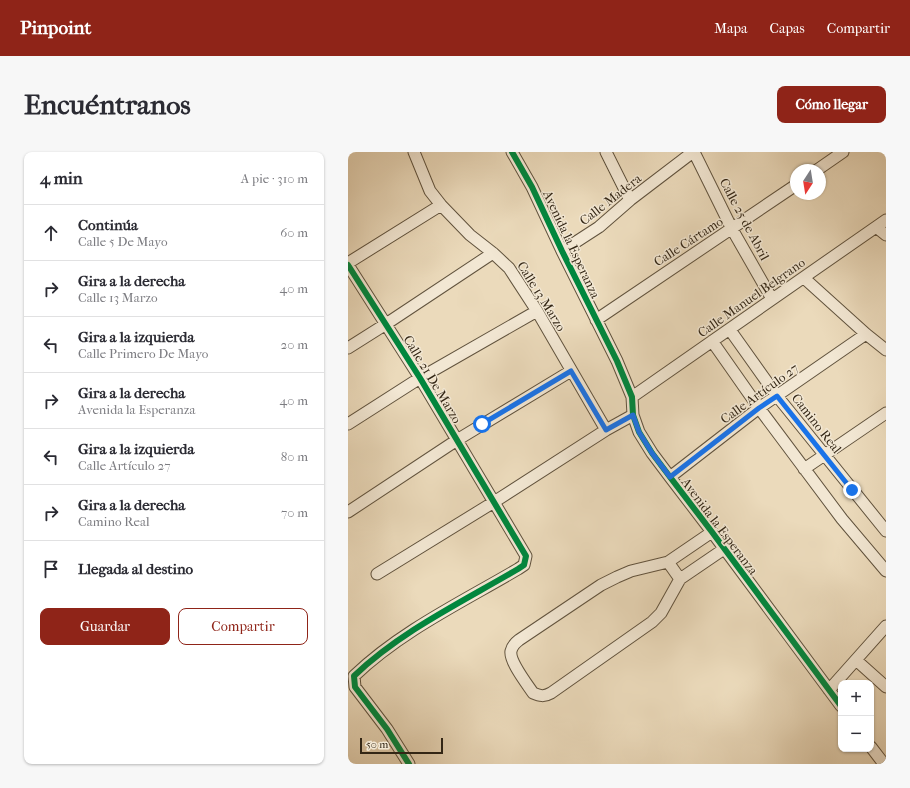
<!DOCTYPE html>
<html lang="es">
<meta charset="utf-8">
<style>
:root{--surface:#fff;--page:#f7f7f7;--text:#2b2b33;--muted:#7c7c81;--line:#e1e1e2;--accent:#8f2418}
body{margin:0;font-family:"IM FELL French Canon",serif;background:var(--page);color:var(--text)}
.controls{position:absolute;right:12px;bottom:12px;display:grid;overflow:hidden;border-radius:8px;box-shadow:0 1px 3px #0004}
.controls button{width:36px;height:36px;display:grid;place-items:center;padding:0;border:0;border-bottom:1px solid var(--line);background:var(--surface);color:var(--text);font:20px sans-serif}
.compass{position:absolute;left:442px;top:12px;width:36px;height:36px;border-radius:50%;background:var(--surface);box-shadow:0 1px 3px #0004;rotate:192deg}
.scale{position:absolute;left:12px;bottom:10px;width:83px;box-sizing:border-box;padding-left:4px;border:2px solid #332615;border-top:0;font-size:11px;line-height:14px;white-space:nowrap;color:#332615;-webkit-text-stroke:3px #f2e7d3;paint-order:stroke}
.stop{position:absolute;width:12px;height:12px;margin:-9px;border:3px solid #1a73e8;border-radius:50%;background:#fff}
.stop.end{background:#1a73e8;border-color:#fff;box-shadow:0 1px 4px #0008}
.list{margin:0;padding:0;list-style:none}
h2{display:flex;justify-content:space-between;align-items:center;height:52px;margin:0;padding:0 16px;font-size:17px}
h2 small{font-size:13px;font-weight:400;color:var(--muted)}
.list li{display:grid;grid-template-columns:26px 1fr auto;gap:12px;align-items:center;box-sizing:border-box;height:56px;padding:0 16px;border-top:1px solid var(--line)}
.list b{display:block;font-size:15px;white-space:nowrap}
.list p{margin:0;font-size:13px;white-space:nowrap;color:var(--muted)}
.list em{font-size:13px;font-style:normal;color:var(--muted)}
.actions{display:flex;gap:8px;padding:12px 16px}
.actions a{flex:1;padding:9px 0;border:1px solid var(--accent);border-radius:8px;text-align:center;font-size:14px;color:var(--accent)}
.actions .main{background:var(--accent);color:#fff}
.icon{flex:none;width:22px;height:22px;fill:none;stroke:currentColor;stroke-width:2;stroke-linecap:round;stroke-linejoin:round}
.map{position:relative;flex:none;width:538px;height:612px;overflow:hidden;border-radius:8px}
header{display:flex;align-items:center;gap:24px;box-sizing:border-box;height:56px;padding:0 20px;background:var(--accent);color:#fff}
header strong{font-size:19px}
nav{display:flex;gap:22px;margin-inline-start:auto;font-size:14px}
.intro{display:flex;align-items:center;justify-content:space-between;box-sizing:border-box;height:96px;padding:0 24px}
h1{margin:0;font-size:28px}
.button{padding:10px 18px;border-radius:8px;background:var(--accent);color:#fff;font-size:14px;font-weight:700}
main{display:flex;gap:24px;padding:0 24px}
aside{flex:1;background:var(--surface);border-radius:8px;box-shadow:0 1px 3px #0004}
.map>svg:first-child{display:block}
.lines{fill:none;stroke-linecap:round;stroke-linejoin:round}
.minor-casing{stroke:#61533e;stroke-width:13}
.minor{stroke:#f2e7d3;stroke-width:11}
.cycleway-casing{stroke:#f2e7d3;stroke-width:8}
.cycleway{stroke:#00873e;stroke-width:6}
.route{stroke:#1a73e8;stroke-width:5}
.labels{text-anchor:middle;stroke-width:3;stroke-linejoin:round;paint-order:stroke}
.street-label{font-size:13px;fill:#332615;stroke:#f2e7d3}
</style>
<header>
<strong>Pinpoint</strong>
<nav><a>Mapa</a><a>Capas</a><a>Compartir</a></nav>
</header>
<div class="intro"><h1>Encuéntranos</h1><a class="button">Cómo llegar</a></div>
<main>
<aside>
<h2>4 min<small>A pie · 310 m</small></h2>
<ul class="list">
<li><svg class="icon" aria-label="ahead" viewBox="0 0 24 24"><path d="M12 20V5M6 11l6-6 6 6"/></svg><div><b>Continúa</b><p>Calle 5 De Mayo</p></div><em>60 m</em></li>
<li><svg class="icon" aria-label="right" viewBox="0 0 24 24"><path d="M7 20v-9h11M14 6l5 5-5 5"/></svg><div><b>Gira a la derecha</b><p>Calle 13 Marzo</p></div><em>40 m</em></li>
<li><svg class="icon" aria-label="left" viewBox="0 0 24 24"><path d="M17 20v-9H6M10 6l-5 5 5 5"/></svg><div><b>Gira a la izquierda</b><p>Calle Primero De Mayo</p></div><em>20 m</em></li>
<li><svg class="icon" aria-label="right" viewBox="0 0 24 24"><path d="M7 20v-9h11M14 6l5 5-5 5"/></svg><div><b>Gira a la derecha</b><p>Avenida la Esperanza</p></div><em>40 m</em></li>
<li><svg class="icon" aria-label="left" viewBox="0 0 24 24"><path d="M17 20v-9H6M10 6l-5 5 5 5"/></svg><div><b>Gira a la izquierda</b><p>Calle Artículo 27</p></div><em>80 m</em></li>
<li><svg class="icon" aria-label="right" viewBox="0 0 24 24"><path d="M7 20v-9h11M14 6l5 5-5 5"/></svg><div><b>Gira a la derecha</b><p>Camino Real</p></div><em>70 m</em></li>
<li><svg class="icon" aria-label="arrive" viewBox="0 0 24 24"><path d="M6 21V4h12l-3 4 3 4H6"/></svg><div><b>Llegada al destino</b></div></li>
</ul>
<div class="actions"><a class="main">Guardar</a><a>Compartir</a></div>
</aside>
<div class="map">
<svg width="538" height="612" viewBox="0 0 538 612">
<rect width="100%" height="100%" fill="#ebdabb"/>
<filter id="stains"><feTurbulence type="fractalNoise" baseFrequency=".005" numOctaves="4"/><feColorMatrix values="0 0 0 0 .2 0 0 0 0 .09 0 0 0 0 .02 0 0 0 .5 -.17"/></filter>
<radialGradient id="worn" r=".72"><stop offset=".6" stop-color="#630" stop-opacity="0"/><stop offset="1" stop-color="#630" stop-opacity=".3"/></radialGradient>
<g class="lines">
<defs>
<path id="minor" d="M66,0l16,39 11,14 29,30 23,18 16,15 28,43 69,119
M164,0l20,35 30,64 55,110 15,36 1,18 6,17 13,21 18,24 42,55 129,174
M258,0l24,48
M346,0l38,77 40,70
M469,18l26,-18
M528,75l10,8
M214,99l37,-24 31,-27 63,-48
M0,111l93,-58
M0,113l72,113 106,178 -2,9 -6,4c-56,33 -117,62 -164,107l1,11 32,42 22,35
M456,126l62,56 20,16
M248,168l200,-135
M382,178l47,66 109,135
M364,189l47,67 83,111 44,52
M0,196l38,-24 107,-71
M284,245l254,-177
M0,272l72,-46 117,-67
M456,317l82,-56
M322,325l89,-69 107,-74
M0,360l109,-72 114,-69
M364,380l-44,30 -37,9 -14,6 -16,8 -82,55c-4,3 -7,6 -8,11 -2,10 16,33 22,42 7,3 11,4 18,0l101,-71 9,-9 19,-34 44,-30
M320,410l12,17
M29,422l117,-72 112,-72 27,-15
M508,508l30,27
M481,538l57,-64
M523,595l13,17"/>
</defs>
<use href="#minor" class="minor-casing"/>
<use href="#minor" class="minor"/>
<defs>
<path id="cycleway" d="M164,0l20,35 30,64 55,110 15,36 1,18 6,17 13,21 18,24 42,55 129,174
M0,113l72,113 106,178 -2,9 -6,4c-56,33 -117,62 -164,107l1,11 32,42 22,35"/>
</defs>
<use href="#cycleway" class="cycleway-casing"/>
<use href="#cycleway" class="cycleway"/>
</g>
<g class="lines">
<path class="route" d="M134,272l89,-53 35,59 27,-15 6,17 13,21 18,24 89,-69 18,-12 75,94"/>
</g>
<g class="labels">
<g class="street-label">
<text transform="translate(262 47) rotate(-38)" y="5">Calle Madera</text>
<text transform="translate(397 67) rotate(62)" y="5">Calle 25 de Abril</text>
<text transform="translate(340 89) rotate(-33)" y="5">Calle Cártamo</text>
<text transform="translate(224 92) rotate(65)" y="5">Avenida la Esperanza</text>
<text transform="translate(194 144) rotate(58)" y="5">Calle 13 Marzo</text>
<text transform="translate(403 145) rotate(-35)" y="5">Calle Manuel Belgrano</text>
<text transform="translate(85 227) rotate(59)" y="5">Calle 21 De Marzo</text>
<text transform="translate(411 241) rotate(-36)" y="5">Calle Artículo 27</text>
<text transform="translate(469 271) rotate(52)" y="5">Camino Real</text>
<text transform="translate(372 374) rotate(53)" y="5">Avenida la Esperanza</text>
</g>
</g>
<rect width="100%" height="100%" filter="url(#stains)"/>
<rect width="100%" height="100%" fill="url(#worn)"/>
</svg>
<div class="controls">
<button>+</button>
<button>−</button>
</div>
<svg class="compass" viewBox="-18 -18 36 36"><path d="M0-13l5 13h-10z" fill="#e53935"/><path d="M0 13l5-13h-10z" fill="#7c7c81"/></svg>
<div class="scale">50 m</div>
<div class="stop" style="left:134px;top:272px"></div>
<div class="stop end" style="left:504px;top:338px"></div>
</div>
</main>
